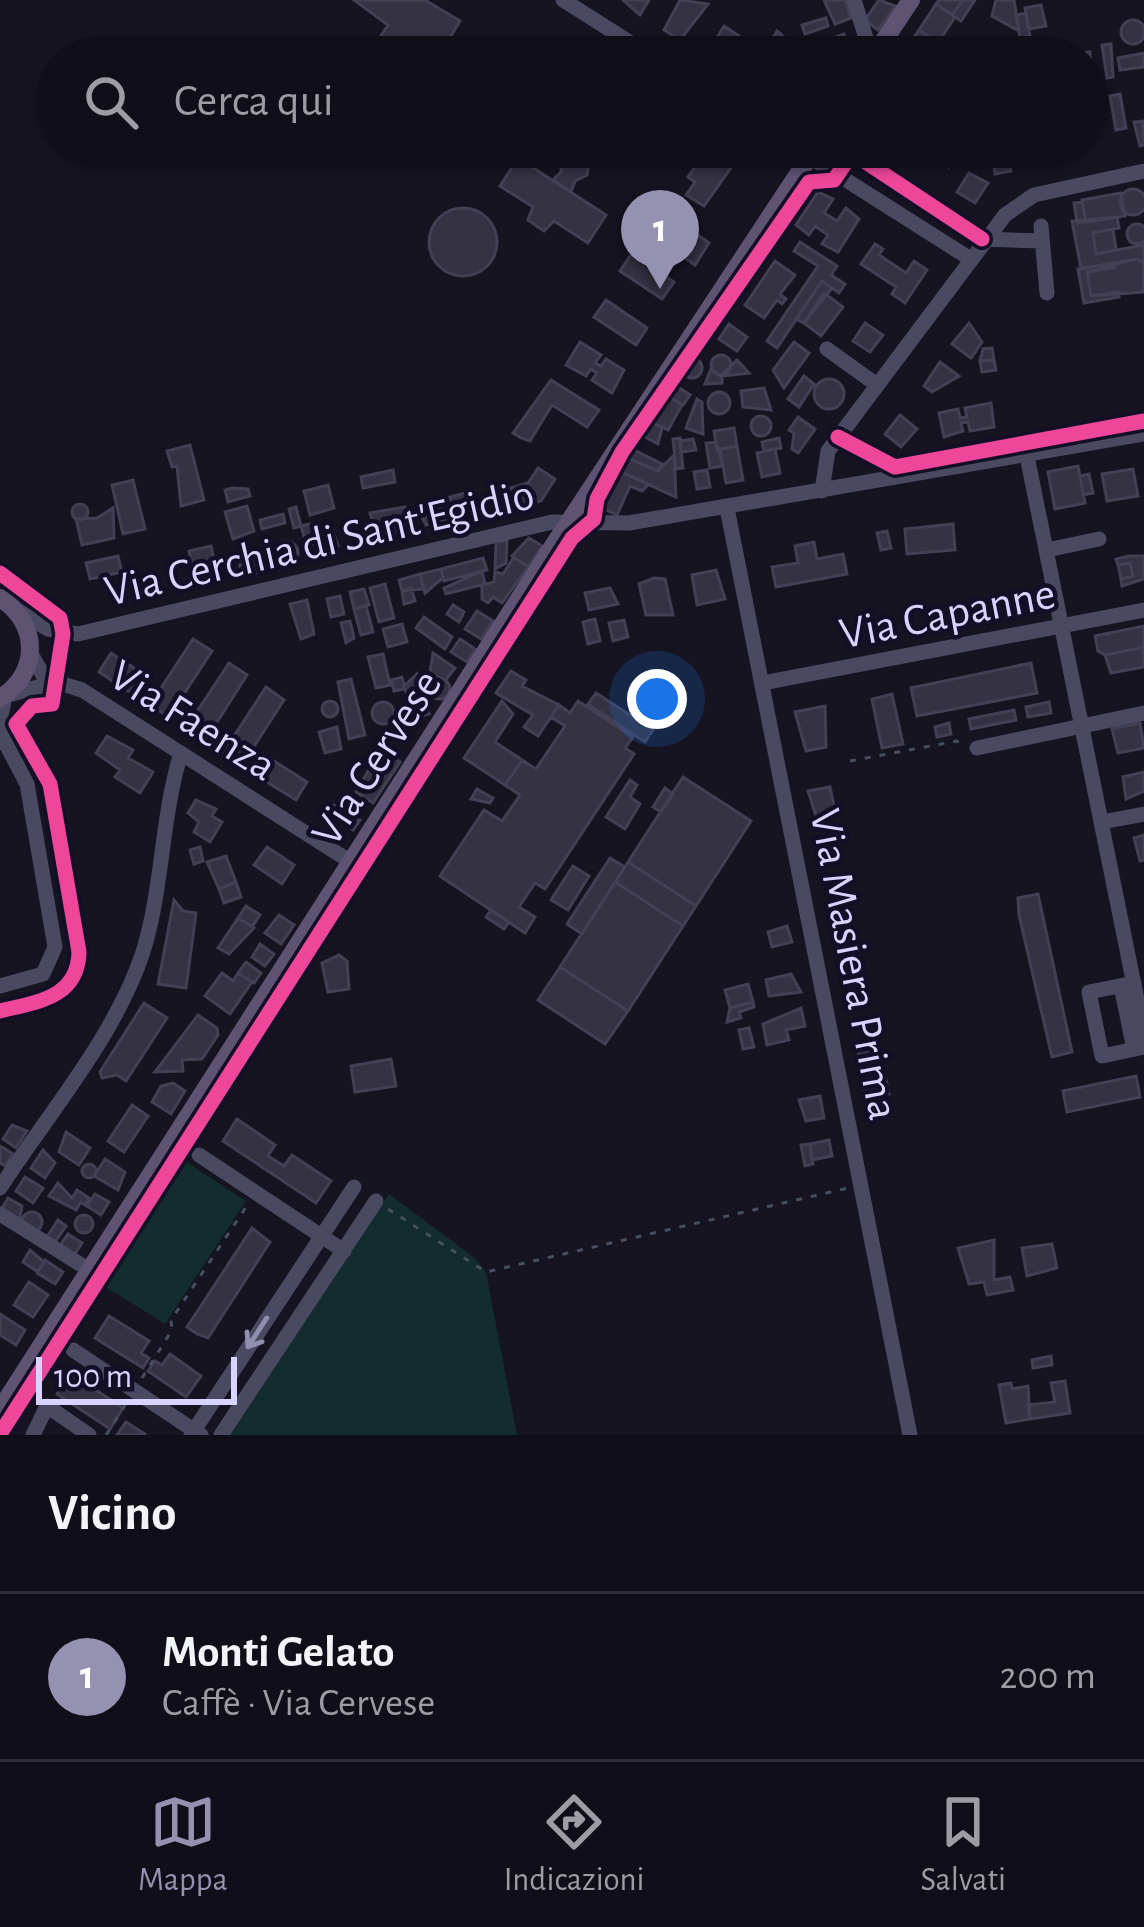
<!DOCTYPE html>
<html lang="it">
<meta charset="utf-8">
<style>
:root{--surface:#100f19;--page:#191822;--text:#f1f3f6;--muted:#9c9ca2;--line:#302f38;--accent:#9591b1}
body{margin:0;font-family:"Alegreya Sans",sans-serif;background:var(--page);color:var(--text)}
.scale{position:absolute;left:36px;bottom:30px;width:201px;box-sizing:border-box;padding-left:12px;border:6px solid #d9d4ff;border-top:0;font-size:33px;line-height:42px;white-space:nowrap;color:#d9d4ff;-webkit-text-stroke:9px #130f26;paint-order:stroke}
.you{position:absolute;left:657px;top:699px;width:42px;height:42px;margin:-30px;border:9px solid #fff;border-radius:50%;background:#1a73e8;box-shadow:0 0 0 18px #1a73e833}
.badge{display:grid;place-items:center;width:78px;height:78px;border-radius:50%;background:var(--accent);color:#fff;font-size:39px;font-weight:700}
.pin{position:absolute;translate:-50% -99px;filter:drop-shadow(0 3px 6px #0008)}
.pin::after{content:'';position:absolute;top:63px;width:42px;height:36px;background:inherit;clip-path:polygon(0 0,100% 0,50% 100%)}
.list{margin:0;padding:0;list-style:none}
h2{display:flex;justify-content:space-between;align-items:center;height:156px;margin:0;padding:0 48px;font-size:51px}
h2 small{font-size:39px;font-weight:400;color:var(--muted)}
.list li{display:grid;grid-template-columns:78px 1fr auto;gap:36px;align-items:center;box-sizing:border-box;height:168px;padding:0 48px;border-top:3px solid var(--line)}
.list b{display:block;font-size:45px;white-space:nowrap}
.list p{margin:0;font-size:39px;white-space:nowrap;color:var(--muted)}
.list em{font-size:39px;font-style:normal;color:var(--muted)}
.icon{flex:none;width:66px;height:66px;fill:none;stroke:currentColor;stroke-width:2;stroke-linecap:round;stroke-linejoin:round}
.map{position:relative;flex:none;width:1144px;height:1435px;overflow:hidden}
.search{position:absolute;background:var(--surface);box-shadow:0 3px 9px #0004;left:36px;right:36px;top:36px;height:132px;display:flex;align-items:center;gap:30px;box-sizing:border-box;padding:0 42px;border-radius:66px;color:var(--muted);font-size:45px}
.sheet{height:324px;background:var(--surface)}
nav{display:flex;justify-content:space-around;align-items:center;box-sizing:border-box;height:168px;border-top:3px solid var(--line);background:var(--surface);font-size:33px;color:var(--muted)}
nav a{display:grid;justify-items:center;gap:6px}
nav .on{color:var(--accent)}
.map>svg:first-child{display:block}
.green{fill:#132c2d}
.building{fill:#343243;stroke:#433f54;stroke-width:3}
.lines{fill:none;stroke-linecap:round;stroke-linejoin:round}
.path{stroke:#44505f;stroke-width:3;stroke-dasharray:6 9;stroke-linecap:butt}
.minor{stroke:#4a4962;stroke-width:15}
.major{stroke:#5e5373;stroke-width:18}
.cycleway-casing{stroke:#130f26;stroke-width:22}
.cycleway{stroke:#ed469a;stroke-width:15}
.oneway{stroke:#928eb0}
.labels{text-anchor:middle;stroke-width:9;stroke-linejoin:round;paint-order:stroke}
.street-label{font-size:45px;fill:#d9d4ff;stroke:#130f26}
</style>
<div class="map">
<svg width="1144" height="1435" viewBox="0 0 1144 1435">
<rect width="100%" height="100%" fill="#161421"/>
<path class="green" d="M182,1159l64,42 -81,123 -64,-40z
M389,1194l86,64 11,14 31,163h-288z"/>
<path class="building" d="M354,0h71l35,21 -22,36h-29l-30,-18 9,-14z
M623,0h26l-9,15z
M680,0l28,4 -28,36 -16,-10z
M845,0l6,18 -16,6 -11,-24z
M879,0l16,6 -17,24 -13,-10z
M939,0h24l-11,15 -16,-11z
M963,0h12l-14,21 -9,-6z
M996,0h18l5,31 -27,-15z
M936,4l19,13 -17,26 -19,-13z
M1041,5l5,21 -17,3 -4,-21z
M1026,13l4,23 -10,2 -4,-23z
M826,18l2,8 -23,8 -3,-9z
M1121 32a12 12 0 1 1 24 0a12 12 0 1 1-24 0Z
M724,26l21,14 -11,17h-29z
M919,30l26,17 -7,10h-16l-15,-9z
M777,31l23,20 -5,6 -26,-13z
M844,34l7,21 -23,2 -3,-16z
M558,40l15,10 -4,7h-46l8,-12 7,5z
M977,41l15,9 -4,7h-21z
M1111,44l2,33 -6,1 -5,-33z
M1090,52l3,56h-6v-51l-14,-3z
M1144,53v14l-24,3 -2,-12z
M1120,94l6,34 -10,2 -6,-34z
M1143,121l1,24 -4,1 -6,-24z
M709,147l26,15 -31,44 -18,-11 9,-13 -7,-5z
M910,147h56l-17,20z
M992,147h37l2,9 -3,6h-19l2,9 -16,3z
M571,151l12,3 6,9 -2,12 -12,6 -4,11 -18,-12 8,-8v-14z
M518,158l88,57 -18,28 -34,-22 -10,10 -16,-11 5,-13 -33,-21z
M969,173l19,10 -13,20 -18,-11z
M1120 202a13 13 0 1 1 26 0a13 13 0 1 1-26 0Z
M818,192l15,7 -9,14 13,8 9,-13 13,11 -21,33 -16,-8 6,-9 -13,-9 -6,9 -13,-10z
M1121,193l4,23 -39,6 -4,-22z
M1082,202l4,19 -9,2 -3,-20z
M429 242a34 34 0 1 1 68 0a34 34 0 1 1-68 0Z
M671,216l38,27 -14,22 -38,-27z
M1117,217l2,11 -26,5 3,21 48,-9v18l-7,-4 -56,10 -9,-48z
M1127 234a10 10 0 1 1 20 0a10 10 0 1 1-20 0Z
M1113,229l3,21 -20,4 -3,-21z
M800,242l37,24 -6,9 14,9 -6,9 -17,-12 -45,67 -10,-7 51,-75 -24,-15z
M875,244l8,5 -4,6 27,18 8,-12 13,9 -22,33 -13,-9 4,-7 -35,-23z
M632,253l42,29 -12,17 -42,-28z
M1137,259l7,4 -1,29 -52,4 -4,-24z
M775,261l20,14 -15,19 6,5 -4,5 -5,-4 -13,18 -19,-13z
M1113,263l1,5 -27,4 4,24 27,-4 1,5 -35,6 -6,-34z
M822,281l10,7 -28,35 -8,-4z
M824,293l19,14 -22,29 -17,-13z
M606,300l41,28 -11,17 -42,-28z
M865,323l18,12 -13,17 -17,-11z
M969,323l13,19 -11,16 -19,-14z
M729,324l18,13 -10,14 -18,-12z
M580,342l21,13 -6,8 6,3 5,-7 18,11 -12,23 -20,-13 5,-7 -6,-4 -5,7 -20,-11z
M794,342l15,11 -25,35 -11,-18z
M992,348l2,12 -14,1 3,-12z
M711 365a10 10 0 1 1 20 0a10 10 0 1 1-20 0Z
M682 368a10 10 0 1 1 20 0a10 10 0 1 1-20 0Z
M737,360l12,13 -27,3v7l-17,1 6,-15 9,7z
M994,360l2,10 -14,2 -2,-11z
M940,362l19,14 -27,16 -8,-6z
M804,376l10,8 -15,23 -11,-8z
M814 394a15 15 0 1 1 30 0a15 15 0 1 1-30 0Z
M551,380l48,30 -12,17 -35,-22 -22,36 -9,-3 -8,-5z
M670,382l20,13 -7,10 -20,-12z
M764,388l7,22 -28,-3 -2,-16z
M708 403a11 11 0 1 1 22 0a11 11 0 1 1-22 0Z
M667,395l15,10 -14,25 -18,-9z
M697,399l5,3 1,32 -17,-6z
M991,403l3,24 -24,4 -2,-9 -7,1 2,8 -19,6 -5,-24 19,-4 2,9 7,-1 -2,-9z
M900,415l17,14 -16,18 -16,-13z
M751 426a10 10 0 1 1 20 0a10 10 0 1 1-20 0Z
M798,417l17,12 -17,24 -6,-4 2,-16 -5,-3z
M647,419l15,9 -4,16 -20,-11z
M734,428l3,18 -20,4 -3,-19z
M680,438l3,30 -7,1 -3,-30z
M779,438l2,10 -17,3 -2,-9z
M693,439l3,11 -15,2 -1,-11z
M716,442l7,24 -13,2 -4,-25z
M190,445l14,55 -23,6 -4,-40 -5,1 -5,-16z
M737,446l6,34 -17,3 -6,-34z
M628,447l34,17 -4,7 -35,-15z
M775,449l5,24 -18,4 -5,-24z
M674,455l2,42 -59,-27 6,-14 35,15z
M1078,466l7,37 -30,6 -7,-37z
M538,468l17,11 -14,22 -43,11 -5,-19 35,-10z
M1133,469l5,27 -31,5 -5,-27z
M393,470l2,12 -32,6 -2,-11z
M617,470l32,14 -7,7 -12,-5 -13,29 -17,-8z
M707,470l3,17 -13,2 -3,-17z
M1089,474l4,19 -10,2 -3,-19z
M133,480l12,49 -22,5 -11,-49z
M328,485l6,23 -24,7 -6,-24z
M232,488l16,1 2,7 -22,6 -3,-12z
M469,492l5,19 -19,6 -5,-20z
M441,503l4,17 -14,3 -4,-17z
M72 512a8 8 0 1 1 16 0a8 8 0 1 1-16 0Z
M247,506l7,25 -21,8 -8,-27z
M427,506l4,17 -5,2 -8,-16z
M296,507l5,19 -7,2 -5,-19z
M405,507l5,22 -32,10 -8,-26z
M113,508l1,30 -32,7 -6,-26 21,-1z
M283,514l2,9 -23,6 -2,-9z
M310,524l6,19 -9,3 -6,-20z
M953,524l2,26 -48,4 -2,-25z
M333,531l5,15 -15,4 -4,-16z
M887,531l4,17 -10,2 -4,-17z
M529,538l13,8 -14,21 -16,-11z
M507,540l-1,23 -11,6 1,-27z
M274 553a12 12 0 1 1 24 0a12 12 0 1 1-24 0Z
M814,542l3,17 26,-5 4,20 -71,13 -4,-20 26,-4 -3,-17z
M211,546l6,27 -21,6 -7,-28z
M240 565a10 10 0 1 1 20 0a10 10 0 1 1-20 0Z
M118,556l4,16 -32,7 -4,-16z
M1129,556h15v23l-22,7 -1,-7 12,-3 -3,-13 -12,2 -2,-6z
M514,557l14,10 -26,36 -9,-6 -5,6 -6,-4v-14l12,-3 1,-10 8,2z
M483,558l4,12 -43,11 -3,-12z
M1130,563l3,13 -12,3 -3,-14z
M441,569l2,9 -18,15 -5,-19z
M716,570l9,29 -28,6 -5,-30z
M482,571l3,13 -39,10 -2,-6z
M420,574l4,15 -22,2 -3,-11z
M654,578l11,1 8,36h-27l-7,-31z
M385,584l9,34 -15,4 -9,-34z
M411,588l4,13 -11,3 -2,-13z
M610,588l8,16 -29,6 -4,-17z
M364,589l5,16 -15,4 -4,-17z
M340,596l4,18 -13,3 -4,-18z
M307,600l7,34 -13,5 -11,-35z
M453,605l11,7 -5,10 -12,-8z
M366,606l7,26 -12,3 -7,-26z
M477,611l16,10 -12,18 -16,-10z
M424,617l28,20 -7,12 -29,-21z
M595,619l5,22 -12,3 -5,-22z
M624,620l4,17 -15,4 -4,-18z
M350,621l4,17 -8,5 -5,-20z
M402,624l5,18 -19,5 -5,-18z
M1144,626v21l-39,8 -7,-4 -3,-15z
M193,639l19,12 -43,66 -19,-12z
M460,639l15,10 -8,13 -16,-10z
M1144,647v20l-33,6 -6,-18z
M111,653l32,21 -12,19 -32,-21z
M433,653l22,15 -10,13 -15,-9z
M383,654l7,31 -14,3 -8,-31z
M229,663l18,12 -42,66 -19,-13z
M1031,663l6,30 -120,23 -6,-28z
M511,671l15,9 -4,6 37,19 -21,31 -14,-9 9,-12 -37,-22z
M417,674l7,25 -15,4 -4,-14 -11,2 -3,-11 11,-3 2,9z
M351,679l14,56 -16,4 -11,-57z
M430 689a10 10 0 1 1 20 0a10 10 0 1 1-20 0Z
M266,687l18,13 -42,65 -19,-12z
M596,693l57,37 -8,12 -57,-38z
M892,694l11,50 -21,4 -10,-49z
M425,699l4,15 -21,5 -4,-15z
M322 709a8 8 0 1 1 16 0a8 8 0 1 1-16 0Z
M502,701l11,13 -18,28 27,18 -17,25 -41,-27z
M578,701l55,36 -8,11 9,6 -89,135 -10,-6 -16,24 16,10 -10,16 -85,-57 44,-66 18,11 18,-26 -15,-10 17,-25 14,9 29,-43 -14,-9 8,-12 11,8z
M372 713a11 11 0 1 1 22 0a11 11 0 1 1-22 0Z
M1049,702l2,11 -23,4 -2,-10z
M825,706l1,41 -20,4 -11,-39z
M1014,710l2,10 -45,9 -2,-10z
M949,723l2,11 -14,3 -2,-10z
M1140,723l4,25 -26,5 -6,-24z
M337,727l4,22 -16,4 -6,-21z
M107,736l26,14 -5,8 25,14 -13,21 -25,-16 5,-7 -24,-17z
M386,752l14,10 -27,41 -17,-11 22,-38z
M274,761l33,21 -11,18 -34,-21z
M1144,772v19l-18,8 -3,-22z
M683,777l68,44 -55,85 -68,-44z
M630,780l7,5 -7,12 10,7 -15,25 -19,-12z
M830,787l6,28 -19,4 -9,-28z
M665,788l8,6 -12,18 -8,-5z
M477,789l16,9 -3,5 -19,-4z
M196,800l20,9 -4,7 10,6 -12,20 -16,-10 5,-10 -11,-9z
M334,805l26,15 -7,10 -25,-16z
M1144,835v25l-4,1 -6,-23z
M200,847l3,14 -9,3 -4,-14z
M267,847l27,18 -12,19 -28,-19z
M226,856l10,26 -17,7 -12,-27z
M610,858l15,9 -43,67 -15,-10z
M628,862l68,44 -13,20 -68,-44z
M573,866l16,10 -21,34 -17,-10z
M236,882l5,15 -17,6 -5,-14z
M615,882l68,44 -55,85 -68,-44z
M1038,894l34,158 -20,5 -33,-142 -1,-17z
M174,900l9,11 13,2 -10,75 -28,-4z
M246,906l14,9 -8,12 -14,-9z
M491,910l18,12 -5,7 -18,-12z
M279,915l15,10 -13,19 -16,-11z
M238,918l16,10 -25,26 -11,-6z
M787,926l5,16 -20,5 -4,-15z
M260,944l14,10 -9,12 -13,-9z
M339,955l8,6 2,28 -21,3 -6,-29z
M246,962l15,11 -7,10 -16,-10z
M560,967l68,44 -23,33 -67,-44z
M222,973l11,8 5,-8 14,9 -22,32 -25,-18z
M791,974l10,18 -32,4 -3,-16z
M748,984l5,18 -23,6 -5,-18z
M753,1002l1,5 -15,5 2,6 -14,4 3,-14z
M144,1003l23,15 -41,63 -9,-6 -15,3 -2,-6z
M801,1008l4,18 -19,4 3,10 -22,5 -4,-21z
M198,1015l19,13 1,7 -16,24 -20,1 1,11 -28,1z
M749,1028l5,19 -11,2 -4,-19z
M878,1041l4,19 -22,4 -3,-19z
M391,1059l5,27 -41,6 -4,-26z
M885,1075l4,19 -23,6 -4,-20z
M1136,1076l4,21 -73,15 -4,-21z
M173,1083l12,8 -14,23 -19,-12 9,-16z
M820,1096l4,22 -18,3 -7,-21z
M132,1105l16,11 -24,36 -16,-11z
M237,1119l38,26 -7,11 16,10 8,-11 39,26 -15,22 -93,-62z
M12,1125l15,6 -11,17 -13,-9z
M66,1132l24,16 -11,17 -20,-13z
M829,1140l3,16 -20,4 -2,-16z
M810,1144l3,20 -8,2 -4,-21z
M0,1146l13,8 -8,12 -5,-3z
M43,1150l12,13 -10,15 -14,-10z
M105,1159l20,13 -7,18 -24,-14z
M82 1171a7 7 0 1 1 14 0a7 7 0 1 1-14 0Z
M25,1177l18,11 -10,15 -17,-12z
M58,1183l14,15 5,-8 12,8 -4,7 -4,-3 -5,8 -27,-14z
M95,1194l14,8 -8,13 -14,-9z
M8,1198l14,8 -3,16 -18,-12z
M22 1222a10 10 0 1 1 20 0a10 10 0 1 1-20 0Z
M75 1224a9 9 0 1 1 18 0a9 9 0 1 1-18 0Z
M58,1220l8,6 -11,16 -8,-5z
M252,1228l18,14 -62,96 -11,-4 -10,-7z
M68,1234l14,9 -9,14 -14,-10z
M994,1240v40l16,-3 3,13 -26,5 -3,-13 -15,2 -11,-36z
M1052,1244l5,24 -30,8 -5,-28z
M30,1250l14,12 -6,10 -15,-10z
M45,1260l18,12 -8,12 -18,-11z
M29,1282l19,13 -15,22 -19,-12z
M0,1314l25,16 -9,15 -16,-10z
M109,1316l40,25 -8,12 8,5 -6,10 -48,-30z
M170,1354l31,22 -15,21 -38,-26 7,-10 7,4z
M1051,1356l1,9 -19,3 -1,-8z
M70,1373l53,35 -13,21 -53,-35z
M1065,1381l5,32 -40,6 -2,-14 27,-3 -4,-19z
M1011,1383l1,6 16,-3 2,33 -24,4 -7,-38z
M126,1422l19,12v1h-28z"/>
<g class="lines">
<path class="path" d="M850,761l107,-20 6,9
M388,1209l98,63 362,-84
M142,1378l30,-48 -1,-10 77,-116
M106,1435l21,-33"/>
<path class="minor" d="M563,0l90,57
M854,0l18,57
M794,147l175,111
M1041,226l6,67
M982,239l60,2
M827,349l50,36
M1027,456l117,578
M822,491l6,-40 177,-236 29,-20 110,-24
M727,508l183,927
M1047,550l52,-11
M17,610l31,19 30,5 474,-112 77,1 515,-89
M56,682l26,8 269,172
M763,683l381,-73
M2,742l5,4 -7,-25 5,-25 51,-14 -13,-7 -12,-21
M977,748l167,-35
M1102,822l42,-8
M1134,983l-45,9 13,64 42,-9
M0,986l43,-12 12,-27 -28,-163 -20,-38
M1121,986l13,63
M199,1155l145,96
M0,1188c48,-74 115,-151 143,-236 20,-64 18,-134 38,-199
M0,1214l91,57
M73,1350l128,85
M33,1435l14,-29 42,29
M191,1435l163,-248
M221,1435l155,-234"/>
<path class="major" d="M873,57l38,-57
M0,598c40,25 40,76 0,100
M0,1410l551,-861 265,-402"/>
<defs>
<path id="cycleway" d="M852,153l130,86
M838,437l57,30 249,-46
M0,573l60,45 3,16 -11,70 -20,2 -16,18 34,60 29,168c-1,46 -42,50 -79,59
M0,1434l572,-896 22,-19 3,-20 25,-47 187,-270 25,-2 18,-27 -2,-6"/>
</defs>
<use href="#cycleway" class="cycleway-casing"/>
<use href="#cycleway" class="cycleway"/>
</g>
<defs><path id="oneway-shaft" d="M-6 0H5M1.5-3L5.5 0L1.5 3" fill="none" stroke-width="1.6" stroke-linecap="round" stroke-linejoin="round" transform="scale(3)"/></defs>
<use class="oneway" href="#oneway-shaft" transform="translate(257 1333) rotate(123)"/>
<g class="labels">
<g class="street-label">
<text transform="translate(319 541) rotate(-13)" y="16">Via Cerchia di Sant'Egidio</text>
<text transform="translate(947 612) rotate(-11)" y="16">Via Capanne</text>
<text transform="translate(194 719) rotate(32)" y="16">Via Faenza</text>
<text transform="translate(375 757) rotate(-57)" y="16">Via Cervese</text>
<text transform="translate(856 964) rotate(79)" y="16">Via Masiera Prima</text>
</g>
</g>
</svg>
<div class="scale">100 m</div>
<div class="you"></div>
<div class="pin badge" style="left:660px;top:289px">1</div>
<div class="search"><svg class="icon" aria-label="search" viewBox="0 0 24 24"><circle cx="10" cy="10" r="6"/><path d="M15 15l6 6"/></svg>Cerca qui</div>
</div>
<section class="sheet">
<h2>Vicino<small></small></h2>
<ul class="list">
<li><span class="badge">1</span><div><b>Monti Gelato</b><p>Caffè · Via Cervese</p></div><em>200 m</em></li>
</ul>
</section>
<nav>
<a class="on"><svg class="icon" aria-label="map" viewBox="0 0 24 24"><path d="M3 6l6-2 6 2 6-2v14l-6 2-6-2-6 2zM9 4v14M15 6v14"/></svg>Mappa</a>
<a><svg class="icon" aria-label="directions" viewBox="0 0 24 24"><path d="M12 3l9 9-9 9-9-9zM9 14v-3h6M13 9l2 2-2 2"/></svg>Indicazioni</a>
<a><svg class="icon" aria-label="saved" viewBox="0 0 24 24"><path d="M7 4h10v16l-5-4-5 4z"/></svg>Salvati</a>
</nav>
